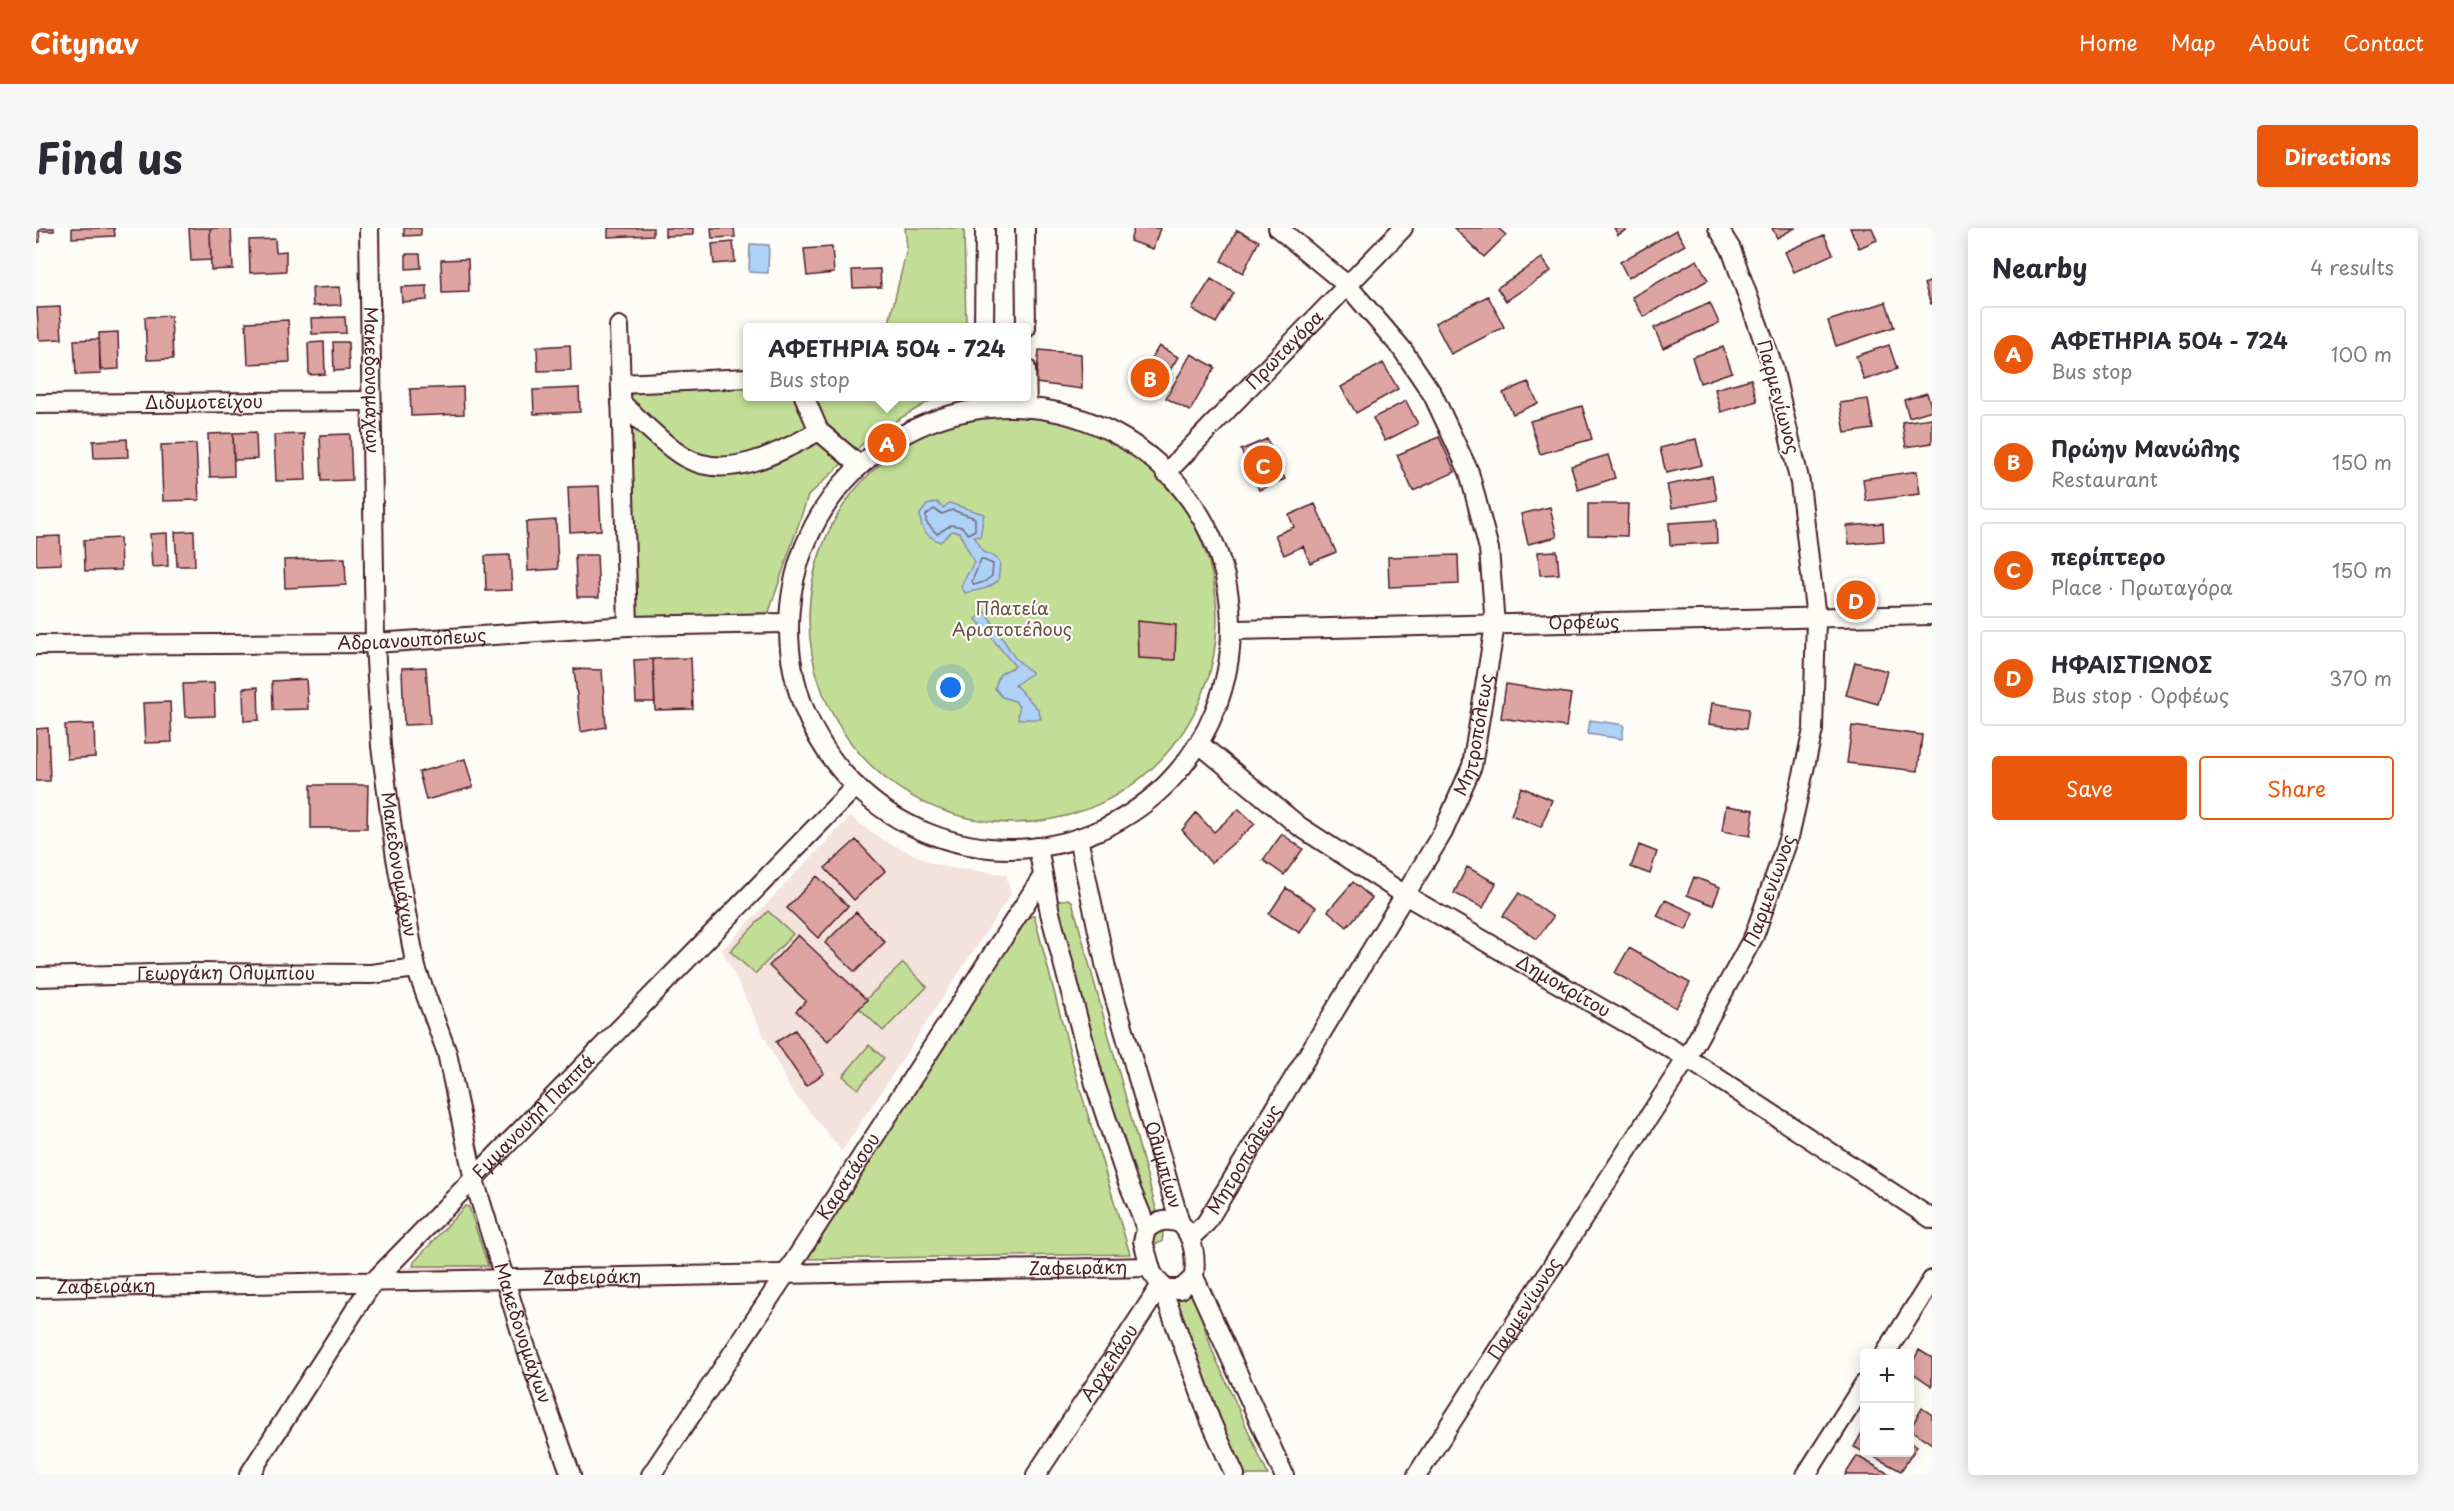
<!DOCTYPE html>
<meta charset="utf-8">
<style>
:root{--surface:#fff;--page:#f7f7f7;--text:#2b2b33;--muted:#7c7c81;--line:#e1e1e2;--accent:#ea580c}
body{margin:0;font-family:"Playpen Sans",sans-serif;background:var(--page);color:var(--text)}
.controls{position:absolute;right:18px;bottom:18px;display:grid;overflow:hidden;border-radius:6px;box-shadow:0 3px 15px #0003}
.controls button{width:54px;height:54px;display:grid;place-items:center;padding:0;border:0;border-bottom:2px solid var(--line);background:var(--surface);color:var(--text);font:30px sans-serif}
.you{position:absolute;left:915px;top:460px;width:21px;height:21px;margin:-15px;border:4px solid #fff;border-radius:50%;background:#1a73e8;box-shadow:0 0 0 9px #1a73e833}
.badge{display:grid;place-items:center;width:39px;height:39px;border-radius:50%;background:var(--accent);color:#fff;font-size:20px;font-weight:700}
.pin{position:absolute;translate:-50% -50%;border:3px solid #fff;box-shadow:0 2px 6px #0006}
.popup{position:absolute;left:707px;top:95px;width:288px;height:78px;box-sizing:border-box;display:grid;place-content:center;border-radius:6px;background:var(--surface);filter:drop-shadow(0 2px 4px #0005);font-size:20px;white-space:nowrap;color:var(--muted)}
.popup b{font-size:22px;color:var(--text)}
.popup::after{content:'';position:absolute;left:50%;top:100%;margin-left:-12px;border:12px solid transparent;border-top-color:var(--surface)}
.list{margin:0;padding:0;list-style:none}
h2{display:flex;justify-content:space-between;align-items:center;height:78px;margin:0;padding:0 24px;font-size:26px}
h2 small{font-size:20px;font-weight:400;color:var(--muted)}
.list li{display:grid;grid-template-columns:39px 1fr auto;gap:18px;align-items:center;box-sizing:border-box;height:96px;margin:0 12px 12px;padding:0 12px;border:2px solid var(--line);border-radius:6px}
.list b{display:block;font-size:22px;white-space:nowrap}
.list p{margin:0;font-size:20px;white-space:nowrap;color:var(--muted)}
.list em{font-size:20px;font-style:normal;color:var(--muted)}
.actions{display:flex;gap:12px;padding:18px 24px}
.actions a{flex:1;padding:14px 0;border:2px solid var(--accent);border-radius:6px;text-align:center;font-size:21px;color:var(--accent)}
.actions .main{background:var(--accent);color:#fff}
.map{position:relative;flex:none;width:1896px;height:1247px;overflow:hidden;border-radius:6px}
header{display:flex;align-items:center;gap:36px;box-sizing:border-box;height:84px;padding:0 30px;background:var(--accent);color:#fff}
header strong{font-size:28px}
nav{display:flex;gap:33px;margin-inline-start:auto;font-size:21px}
.intro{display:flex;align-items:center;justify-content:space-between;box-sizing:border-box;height:144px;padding:0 36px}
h1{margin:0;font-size:42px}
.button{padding:15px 27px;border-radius:6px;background:var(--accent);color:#fff;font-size:21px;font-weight:700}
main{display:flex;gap:36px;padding:0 36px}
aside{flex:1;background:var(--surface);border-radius:6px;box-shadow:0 3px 15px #0003}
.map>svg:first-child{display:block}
.built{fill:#f4e2dd}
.green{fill:#c2de96;stroke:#867e60;stroke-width:1.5}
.water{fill:#aed2f6;stroke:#868aa5;stroke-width:1.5}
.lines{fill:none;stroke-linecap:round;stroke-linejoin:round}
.shore{stroke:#72677c;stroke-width:1.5}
.building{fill:#dea4a1;stroke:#4a1f2b;stroke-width:1.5}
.minor-casing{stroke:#4a1f2b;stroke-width:22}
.minor{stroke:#fdfcf7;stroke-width:18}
.labels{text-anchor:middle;stroke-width:4.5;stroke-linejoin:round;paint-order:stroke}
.street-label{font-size:18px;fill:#4a1f2b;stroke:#fdfcf7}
.park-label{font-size:18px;fill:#684f46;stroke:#fdfcf7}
</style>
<header>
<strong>Citynav</strong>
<nav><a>Home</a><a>Map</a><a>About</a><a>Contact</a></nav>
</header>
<div class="intro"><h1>Find us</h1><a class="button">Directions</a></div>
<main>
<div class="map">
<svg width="1896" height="1247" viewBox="0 0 1896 1247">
<rect width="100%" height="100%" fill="#fdfcf7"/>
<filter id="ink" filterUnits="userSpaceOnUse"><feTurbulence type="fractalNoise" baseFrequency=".0167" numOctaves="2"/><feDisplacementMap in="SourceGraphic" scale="12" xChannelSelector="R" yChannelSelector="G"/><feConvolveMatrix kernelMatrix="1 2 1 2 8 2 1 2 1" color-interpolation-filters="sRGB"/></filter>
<g filter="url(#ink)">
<path class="built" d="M814,589l33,23 49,23 18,5 56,6 5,20 -169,257 -53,-64 -67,-137z
M457,1038v23l-97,1v-23z"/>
<path class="green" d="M869,0h59l2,99h-78l19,-78z
M711,156l1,12 189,1 -64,37 -65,62 -42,125 -134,-1 -6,-230z
M773 391a204 204 0 1 1 408 0a204 204 0 1 1-408 0Z
M1032,671l4,2 91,333 -1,8 -13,4 -101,-343z
M732,683l25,23 -38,40 -25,-23z
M998,687l43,164 53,175 -321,5 -2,-3 167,-260 55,-79z
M867,735l24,24 -44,44 -25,-24z
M833,817l15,13 -26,31 -15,-13z
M429,978l4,1 19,59h-75l1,-4z
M1154,1055l22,67 56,125h-35l-72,-190z"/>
<path class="water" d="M714,16l19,1 -1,28 -19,-1z
M901,274l6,6 6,-5 35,11 -4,23 -6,-1 9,16 12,5 5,6 -2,18 -11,7 -22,5 -4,-6c3,-9 9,-16 13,-25l-15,-30 -7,-1 -12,11c-14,-6 -20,-13 -20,-28l7,-9z
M949,383l30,47 17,15 -17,12 23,24 3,10h-23l1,-12 -4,-6 -13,-4 -7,-9 5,-14 15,-8 -39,-47z
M1554,492l34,5 -2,14 -34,-5z"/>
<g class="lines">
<path class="shore" d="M898,281l8,5 10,-4 23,8v12l-7,4 -6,-7 -11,-2 -14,9 -11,-12v-7z
M945,331l12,5 -1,12 -8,6 -10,3 -2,-4z"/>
</g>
<path class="building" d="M0,0h18v3h-15l1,11h-4z
M36,0h42l1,8 -43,2z
M153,0h21l1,32 -20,1z
M174,0h21l2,41 -22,1z
M368,0h17v7l-17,1z
M572,0h45v7l-45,2z
M629,0h28v7l-28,1z
M675,0h23l1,9 -23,1z
M1098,0h26l-7,21 -23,-8z
M1418,0h44l8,7 -22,22z
M1578,0h15l-11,7z
M1736,0h23l-18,10z
M1814,0h22l5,12 -18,8z
M1201,2l22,11 -16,32 -22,-12z
M1640,2l9,15 -57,33 -8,-16z
M1788,7l9,19 -39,18 -9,-20z
M239,11l1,13 10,-1v20l-36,2 -1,-33z
M697,14l2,20 -21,2 -2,-20z
M796,19l2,26 -27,3 -3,-27z
M370,26h14l1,14 -15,1z
M1506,30l9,13 -45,30 -9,-13z
M432,31l1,33 -27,1 -1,-33z
M1661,32l11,20 -64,37 -12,-20z
M844,41l1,18 -28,1 -1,-18z
M1175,51l23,14 -18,30 -24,-14z
M1896,53v23h-1l-7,-20z
M391,58v14l-25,2 -1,-15z
M304,59l1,18 -28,1 -1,-18z
M1452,68l16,31 -53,27 -16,-31z
M1850,74l8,25 -58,19 -8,-25z
M1674,75l9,20 -56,25 -9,-20z
M24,79l2,32 -23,1 -2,-32z
M135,88l2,43 -26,1 -2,-43z
M309,89l1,16 -34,1 -1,-16z
M252,92l2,42 -42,2 -2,-42z
M82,104l1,37 -19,1 -1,-37z
M63,111l2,35 -25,1 -2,-35z
M288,114l1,32 -16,1 -1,-32z
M297,114h15l1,28 -15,1z
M534,117l1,25 -33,1 -1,-24z
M1853,117l8,24 -33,11 -8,-24z
M1123,118l19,11 -14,23 -19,-11z
M1687,119l9,25 -32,11 -8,-26z
M1003,122l42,4 1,35 -46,-6z
M1155,126l24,13 -25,44 -24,-13z
M1347,135l15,26 -42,24 -15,-26z
M1715,151l6,22 -36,11 -6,-23z
M1492,154l10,21 -25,11 -10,-21z
M427,159l1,27 -53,2 -1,-27z
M543,160l1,24 -46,2 -1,-24z
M1891,165l5,17 -23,7 -5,-17z
M1832,171l5,30 -28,4 -5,-30z
M1370,173l12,23 -33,17 -12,-23z
M1546,178l10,33 -52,15 -10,-33z
M1896,190v25l-26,4 -4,-25z
M220,204l1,27 -23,1 -1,-27z
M197,205l1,43 -24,1 -2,-43z
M268,206l2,46 -30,1 -2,-46z
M314,206l2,46 -30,1 -2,-46z
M1403,209l16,35 -42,19 -16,-36z
M91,211l1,18 -34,1 -1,-17z
M1231,211l18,40 -26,11 -18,-40z
M1660,211l6,26 -36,8 -6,-25z
M160,216l3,56 -36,1 -2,-56z
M1572,227l7,23 -37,12 -7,-24z
M1881,243l3,23 -54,7 -3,-22z
M1676,248l5,24 -45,8 -5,-23z
M563,258l2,44 -31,2 -2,-45z
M1279,276l21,48 -26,11 -7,-17 -19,9 -9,-20 19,-8 -5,-12z
M1552,276h40l-1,32 -39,-1z
M1514,279l7,30 -29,7 -7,-30z
M520,292l2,49 -30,2 -2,-49z
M1680,292l1,23 -47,2 -1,-22z
M1847,295l1,18 -35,3 -2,-18z
M158,303l1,35h-18l-2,-34z
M131,305l1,33 -16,1 -2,-33z
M24,308l1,28 -25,1v-28z
M84,310l1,32 -36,1 -1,-31z
M1521,323l2,23 -19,1 -2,-23z
M474,327l2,35 -26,1 -1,-35z
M539,327h22l2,42h-22z
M1422,327l1,29 -70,3 -1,-30z
M309,330l1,27 -61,3 -1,-28z
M1101,393l39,4 -1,35 -37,-2z
M655,430l2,51 -38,1 -2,-51z
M617,431l2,43h-19l-2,-42z
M1819,434l32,9 -9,33 -32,-9z
M390,439l4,57 -26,1 -2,-57z
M538,441l28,1 4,57 -25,5z
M270,451l2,30 -35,1 -1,-29z
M178,455l1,33 -30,1 -2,-33z
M1470,456l65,10 -5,33 -65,-9z
M222,459l1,33 -15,1 -1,-33z
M134,474l2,40 -27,1 -2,-40z
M1676,475l37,6 -3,20 -37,-5z
M58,496l1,33 -28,2 -2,-34z
M1816,498l70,9 -4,36 -71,-8z
M12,500l2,53h-14v-52z
M429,531l8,28 -47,13 -7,-28z
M275,557h57l-1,43h-56z
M1485,559l31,13 -11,27 -30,-12z
M1690,578l28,4 -4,26 -28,-5z
M1203,581l16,15 -44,39 -29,-33 14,-17 18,19z
M1246,606l21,15 -19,26 -21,-15z
M820,612l29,31 -31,29 -29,-32z
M1603,617l18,7 -7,22 -19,-7z
M1431,639l29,16 -13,25 -29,-15z
M781,648l31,30 -30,32 -31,-30z
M1658,649l26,10 -7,18 -26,-10z
M1317,654l19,16 -25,29 -19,-16z
M1250,660l30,19 -16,26 -31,-19z
M1483,665l34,24 -16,22 -34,-23z
M1629,672l29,13 -8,17 -29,-14z
M820,684l29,30 -30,30 -30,-29z
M762,707l69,65 -39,41 -32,-30 10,-10 -37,-35z
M1593,720l61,35 -14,25 -61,-35z
M759,802l29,43 -18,13 -30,-44z
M1883,1122l13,8v28l-22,-15v-4z
M1886,1180l10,7v29l-22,-15z
M1828,1201v23l-10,-5z
M1874,1213l7,5 -16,25 -36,-19h45z
M1821,1228l34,19h-46z"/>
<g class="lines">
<defs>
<g id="minor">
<path id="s1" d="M333,0l6,415 6,103 15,112 20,110 31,85 27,127 50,162 47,133"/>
<path d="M989,0l1,100"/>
<path d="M583,98l9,300"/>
<path d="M948,100l1,-100"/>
<path d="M990,140l1,40"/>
<path d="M585,156l127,-6"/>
<path d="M768,168l15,35 39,33"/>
<path d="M585,175c19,16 42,42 63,54 44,25 96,-5 135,-26"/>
<path id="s2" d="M0,176l335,-3"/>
<circle cx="974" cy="400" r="221"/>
<path id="s3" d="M1130,245l237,-245"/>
<path id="s4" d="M1200,402l696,-15"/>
<path id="s5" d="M0,417l339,-2 253,-17 159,-3"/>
<path id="s6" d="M1166,518l97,80 106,69 282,163 245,161"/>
<path id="s7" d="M1042,610l28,130 74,255c14,14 16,36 14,54l90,198"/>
<path d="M1002,619l12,66 45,171 32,96 14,34 5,16 -3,11 9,32 9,12 50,137 24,53"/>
<path id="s8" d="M0,749l157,-4 178,1 45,-6"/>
<path d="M1110,1002c11,-10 20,-11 34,-7"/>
<path id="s9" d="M1154,1010l16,-15 237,-391 29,-66 23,-141 -6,-76 -20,-77 -36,-77 -31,-46 -55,-64 -69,-57"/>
<path d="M1125,1057l7,4h13l13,-12"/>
<path id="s10" d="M0,1060l1114,-21"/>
<path d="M1849,1126l47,-74"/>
<path id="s11" d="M213,1247l124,-193 483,-496"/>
<path id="s12" d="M615,1247l134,-200 258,-399"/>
<path id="s13" d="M1000,1247l125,-190"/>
<path id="s14" d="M1381,1247l270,-417 67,-122 35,-99 24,-107 3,-112 -16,-135 -27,-116 -42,-118 -13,-21"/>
<path d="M1770,1247l58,-91"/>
</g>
</defs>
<use href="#minor" class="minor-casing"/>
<use href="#minor" class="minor"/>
</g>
</g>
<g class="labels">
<g class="street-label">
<text dy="6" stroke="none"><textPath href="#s3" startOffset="171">Πρωταγόρα</textPath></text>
<text dy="6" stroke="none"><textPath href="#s1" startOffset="152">Μακεδονομάχων</textPath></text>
<text transform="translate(1742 169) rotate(75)" y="6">Παρμενίωνος</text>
<text dy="6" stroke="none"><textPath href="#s2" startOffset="168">Διδυμοτείχου</textPath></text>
<text dy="6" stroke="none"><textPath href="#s4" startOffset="348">Ορφέως</textPath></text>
<text dy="6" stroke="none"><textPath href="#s5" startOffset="376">Αδριανουπόλεως</textPath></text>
<text dy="6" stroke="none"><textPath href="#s9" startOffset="582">Μητροπόλεως</textPath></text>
<text dy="6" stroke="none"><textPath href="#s1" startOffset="638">Μακεδονομάχων</textPath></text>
<text dy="6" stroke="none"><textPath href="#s14" startOffset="684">Παρμενίωνος</textPath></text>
<text dy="6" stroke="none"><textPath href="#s8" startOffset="190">Γεωργάκη Ολυμπίου</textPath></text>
<text dy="6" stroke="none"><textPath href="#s6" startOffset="435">Δημοκρίτου</textPath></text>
<text dy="6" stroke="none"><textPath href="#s11" startOffset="460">Εμμανουήλ Παππά</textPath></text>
<text dy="6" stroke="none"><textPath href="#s9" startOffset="96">Μητροπόλεως</textPath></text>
<text dy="6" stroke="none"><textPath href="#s7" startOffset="338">Ολυμπίων</textPath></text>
<text dy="6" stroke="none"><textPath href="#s12" startOffset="358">Καρατάσου</textPath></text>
<text dy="6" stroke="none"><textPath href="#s10" startOffset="1042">Ζαφειράκη</textPath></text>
<text dy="6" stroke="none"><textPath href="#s10" startOffset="556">Ζαφειράκη</textPath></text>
<text dy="6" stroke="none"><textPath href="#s10" startOffset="70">Ζαφειράκη</textPath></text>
<text dy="6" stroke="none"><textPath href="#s14" startOffset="198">Παρμενίωνος</textPath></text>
<text dy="6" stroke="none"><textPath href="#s1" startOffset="1124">Μακεδονομάχων</textPath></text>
<text dy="6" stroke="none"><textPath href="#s13" startOffset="134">Αρχελάου</textPath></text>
</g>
<g class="park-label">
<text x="976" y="387">Πλατεία<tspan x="976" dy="21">Αριστοτέλους</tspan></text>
</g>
</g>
</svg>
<div class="controls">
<button>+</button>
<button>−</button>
</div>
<div class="you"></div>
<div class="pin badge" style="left:851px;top:215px">A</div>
<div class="popup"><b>ΑΦΕΤΗΡΙΑ 504 - 724</b>Bus stop</div>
<div class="pin badge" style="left:1114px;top:150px">B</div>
<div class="pin badge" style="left:1227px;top:237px">C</div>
<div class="pin badge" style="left:1820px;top:372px">D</div>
</div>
<aside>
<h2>Nearby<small>4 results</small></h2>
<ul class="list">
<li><span class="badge">A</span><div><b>ΑΦΕΤΗΡΙΑ 504 - 724</b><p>Bus stop</p></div><em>100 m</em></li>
<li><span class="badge">B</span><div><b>Πρώην Μανώλης</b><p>Restaurant</p></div><em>150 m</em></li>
<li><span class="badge">C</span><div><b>περίπτερο</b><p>Place · Πρωταγόρα</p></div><em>150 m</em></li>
<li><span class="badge">D</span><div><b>ΗΦΑΙΣΤΙΩΝΟΣ</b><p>Bus stop · Ορφέως</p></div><em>370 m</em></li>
</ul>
<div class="actions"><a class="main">Save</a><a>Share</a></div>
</aside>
</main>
